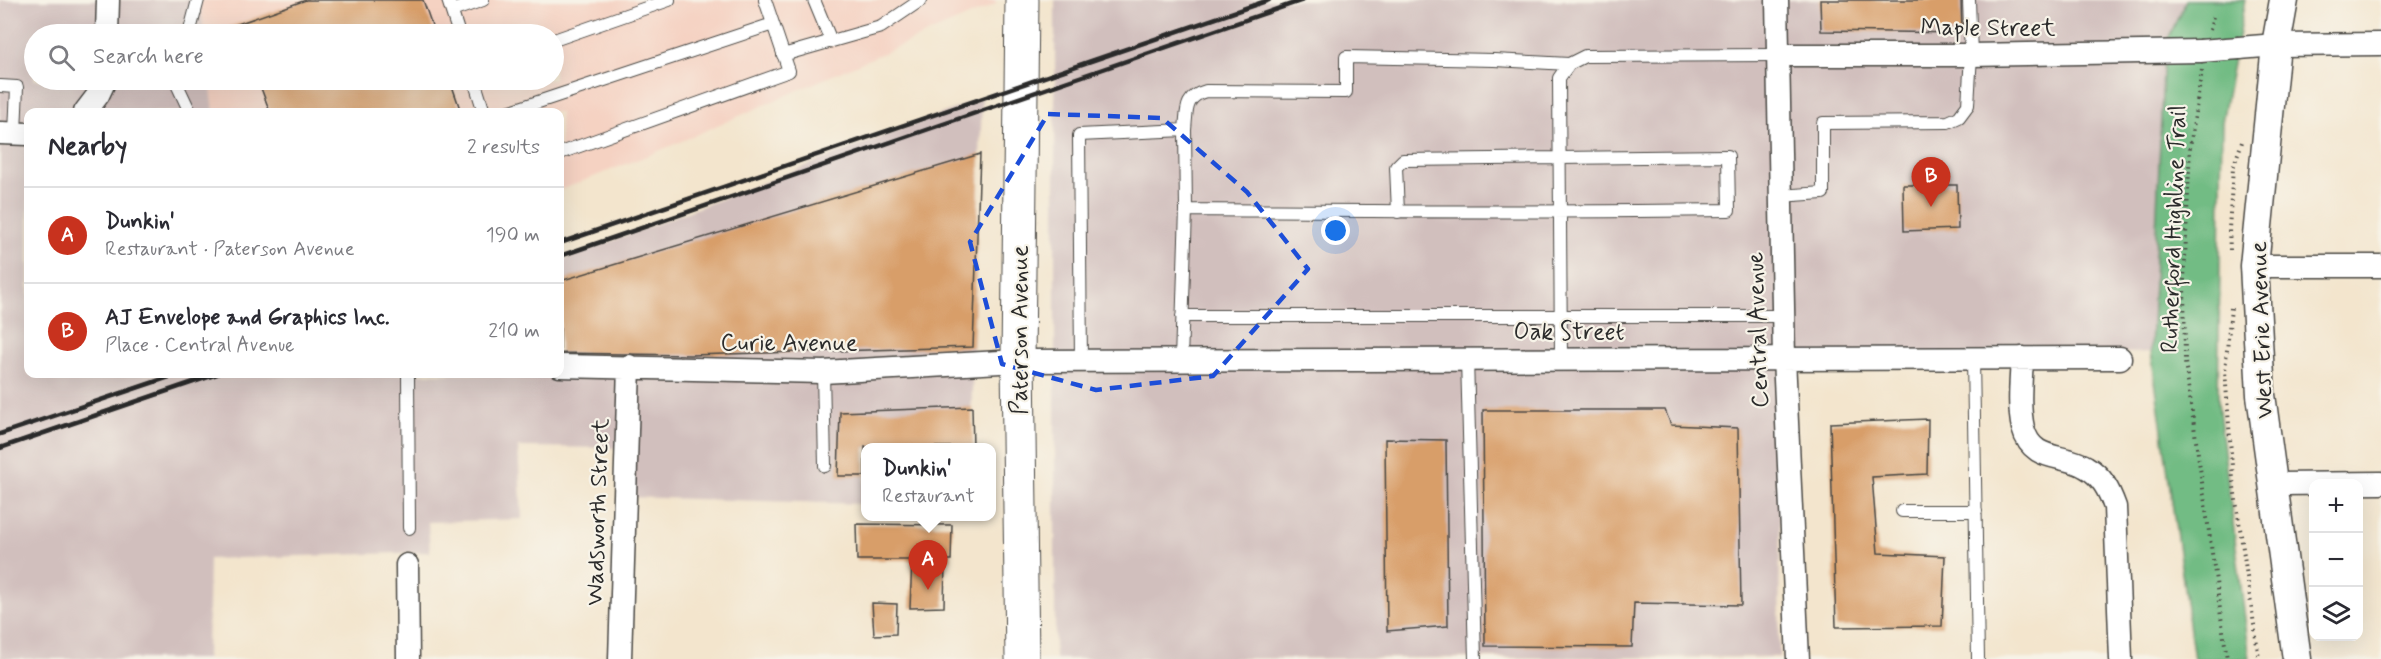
<!DOCTYPE html>
<meta charset="utf-8">
<style>
:root{--surface:#fff;--page:#f7f7f7;--text:#2b2b33;--muted:#7c7c81;--line:#e1e1e2;--accent:#c8321e}
body{margin:0;font-family:Mynerve,sans-serif;background:var(--page);color:var(--text)}
.controls{position:absolute;right:18px;bottom:18px;display:grid;overflow:hidden;border-radius:12px;box-shadow:0 6px 24px #0002}
.controls button{width:54px;height:54px;display:grid;place-items:center;padding:0;border:0;border-bottom:2px solid var(--line);background:var(--surface);color:var(--text);font:30px sans-serif}
.you{position:absolute;left:1336px;top:231px;width:21px;height:21px;margin:-15px;border:4px solid #fff;border-radius:50%;background:#1a73e8;box-shadow:0 0 0 9px #1a73e833}
.badge{display:grid;place-items:center;width:39px;height:39px;border-radius:50%;background:var(--accent);color:#fff;font-size:20px;font-weight:700}
.pin{position:absolute;translate:-50% -50px;filter:drop-shadow(0 2px 3px #0008)}
.pin::after{content:'';position:absolute;top:32px;width:21px;height:18px;background:inherit;clip-path:polygon(0 0,100% 0,50% 100%)}
.popup{position:absolute;left:861px;top:443px;width:135px;height:78px;box-sizing:border-box;display:grid;place-content:center;border-radius:12px;background:var(--surface);filter:drop-shadow(0 2px 4px #0005);font-size:20px;white-space:nowrap;color:var(--muted)}
.popup b{font-size:22px;color:var(--text)}
.popup::after{content:'';position:absolute;left:50%;top:100%;margin-left:-12px;border:12px solid transparent;border-top-color:var(--surface)}
.list{margin:0;padding:0;list-style:none}
h2{display:flex;justify-content:space-between;align-items:center;height:78px;margin:0;padding:0 24px;font-size:26px}
h2 small{font-size:20px;font-weight:400;color:var(--muted)}
.list li{display:grid;grid-template-columns:39px 1fr auto;gap:18px;align-items:center;box-sizing:border-box;height:96px;padding:0 24px;border-top:2px solid var(--line)}
.list b{display:block;font-size:22px;white-space:nowrap}
.list p{margin:0;font-size:20px;white-space:nowrap;color:var(--muted)}
.list em{font-size:20px;font-style:normal;color:var(--muted)}
.icon{flex:none;width:33px;height:33px;fill:none;stroke:currentColor;stroke-width:2;stroke-linecap:round;stroke-linejoin:round}
.map{position:relative;flex:none;width:2381px;height:659px;overflow:hidden}
.search{position:absolute;background:var(--surface);box-shadow:0 6px 24px #0002;left:24px;top:24px;width:540px;height:66px;display:flex;align-items:center;gap:15px;box-sizing:border-box;padding:0 21px;border-radius:33px;color:var(--muted);font-size:22px}
.panel{position:absolute;background:var(--surface);box-shadow:0 6px 24px #0002;left:24px;top:108px;width:540px;height:270px;border-radius:12px}
.map>svg:first-child{display:block}
.built{fill:#f5d2c2}
.industrial{fill:#d1bfbd}
.forest{fill:#72bc84;stroke:#4e7458;stroke-width:1.5}
.building{fill:#d89e69}
.lines{fill:none;stroke-linecap:round;stroke-linejoin:round}
.service-casing{stroke:#494743;stroke-width:14}
.minor-casing{stroke:#494743;stroke-width:25}
.tertiary-casing{stroke:#494743;stroke-width:31}
.primary-casing{stroke:#494743;stroke-width:35}
.path{stroke:#494743;stroke-width:4;stroke-dasharray:1.5 4.5;stroke-linecap:butt}
.service{stroke:#fff;stroke-width:12}
.minor{stroke:#fff;stroke-width:22}
.tertiary{stroke:#fff;stroke-width:28}
.primary{stroke:#fff;stroke-width:33}
.rail{stroke:#2b2b2b;stroke-width:4.5}
.minor-bridge-casing{stroke:#494743;stroke-width:25;stroke-linecap:butt}
.minor-bridge{stroke:#fff;stroke-width:22}
.marked{fill:none;stroke:#1d4ed8;stroke-width:4.5;stroke-dasharray:12 8;stroke-linejoin:round}
.labels{text-anchor:middle;stroke-width:4.5;stroke-linejoin:round;paint-order:stroke}
.street-label{font-size:24px;fill:#2b2b2b;stroke:#f7f3e8}
</style>
<div class="map">
<svg width="2381" height="659" viewBox="0 0 2381 659">
<rect width="100%" height="100%" fill="#f7f3e8"/>
<filter id="ink" filterUnits="userSpaceOnUse"><feTurbulence type="fractalNoise" baseFrequency=".0167" numOctaves="2"/><feDisplacementMap in="SourceGraphic" scale="12" xChannelSelector="R" yChannelSelector="G"/><feConvolveMatrix kernelMatrix="1 2 1 2 8 2 1 2 1" color-interpolation-filters="sRGB"/></filter>
<filter id="wash" filterUnits="userSpaceOnUse"><feTurbulence type="fractalNoise" baseFrequency=".008" numOctaves="4" result="noise"/><feDisplacementMap in="SourceGraphic" scale="24" xChannelSelector="R" yChannelSelector="G"/><feGaussianBlur stdDeviation="1.35" result="paint"/><feColorMatrix in="noise" values="0 0 0 0 0 0 0 0 0 0 0 0 0 0 0 0 0 1.4 0 .05"/><feComposite in="paint" operator="in"/></filter>
<g filter="url(#wash)">
<rect width="100%" height="100%" fill="#f3e5cd"/>
<path class="built" d="M200,0h796v4l-342,149 -94,37v-78h-346l-4,-32h344v-46h-350z"/>
<path class="industrial" d="M0,0h200l4,34h-170v46h176l4,32h-186v262h532v-113l422,-163 -12,349 -105,1v56l-238,-7v-49l-109,-1 4,72 -94,3 2,30 -221,7 -2,100h-207z
M1055,0h1131l-22,48 -13,304 -370,10 -2,295 -724,2z"/>
<path class="forest" d="M2186,0h59l-23,122 -4,280 32,257h-56l-43,-307 13,-304z"/>
<g id="blocks">
<path class="building" d="M306,0h117l12,34h-219l-1,-2z
M1820,0h141l1,33 -141,-2z
M258,80h192l11,32h-191z
M980,154l-7,193 -283,8 -130,-2v-72z
M1903,185h54l1,44 -54,2z
M972,407l1,40h-108v29h-27l2,-64z
M1483,410h182l6,15 67,3 3,177 -107,-2 -2,44 -147,-1z
M1928,419l-1,55 -55,3 6,76 67,3 -3,70 -106,1 -6,-204z
M1385,439l61,1 2,186 -61,5z
M856,524l96,1 -1,35h-6l-1,47 -34,1 2,-48h-55z
M872,603l25,1 -1,30 -22,1z"/>
</g>
</g>
<g filter="url(#ink)">
<use href="#blocks" fill-opacity="0" stroke="#494743" stroke-width="1.5"/>
<g class="lines">
<defs>
<path id="service" d="M448,0l11,34
M814,0l17,41
M452,11l31,-11
M189,34l9,-34
M554,40l115,-40
M783,55l98,-28 40,-27
M175,80l15,32
M474,80l10,32
M0,86l17,1 -2,46
M508,112l265,-88
M1185,130l1,80
M560,153l229,-82 -24,-71
M1780,196l43,-3v-70l125,-1 11,-5 9,-12 3,-50 -2,-55
M1182,316h601
M1467,358l8,301
M1561,358l-2,-280 10,-14 16,-8 192,-1
M1973,358l5,301
M1181,360l5,-150c181,1 362,3 543,0l-1,-54 -325,4 -7,7 2,45
M1081,362l-2,-227 106,-5c2,-19 -1,-33 21,-39l140,1v-35l148,3 75,4
M823,372l2,94
M408,374l1,154
M1902,511h74"/>
<path id="minor" d="M1777,0l7,358 14,301
M107,34l1,-34
M2239,48l37,-3 105,-1
M1777,55h194l229,-4
M85,112l13,-17 7,-15
M0,133l28,1
M2254,266h127
M2022,358c-1,22 -4,48 1,70 9,35 40,25 63,39 16,9 23,23 29,40l6,152
M560,366l263,6 195,-11 1102,-3
M2272,484l109,-1
M407,565l1,94
M620,659l9,-293"/>
<path id="tertiary" d="M2284,0l-8,45 -22,221 7,129 36,264"/>
<path id="primary" d="M1022,659l-4,-298 4,-361"/>
</defs>
<use href="#service" class="service-casing"/>
<use href="#minor" class="minor-casing"/>
<use href="#tertiary" class="tertiary-casing"/>
<use href="#primary" class="primary-casing"/>
<path class="path" d="M2210,30l3,-14
M2202,70l-12,77 -6,133 1,82 42,297
M2230,250l-1,-21 4,-61 9,-26
M2231,308l-6,63 8,109 26,179"/>
<use href="#service" class="service"/>
<use href="#minor" class="minor"/>
<use href="#tertiary" class="tertiary"/>
<use href="#primary" class="primary"/>
<path class="rail" d="M560,243l709,-243
M560,256l743,-256
M0,434l178,-60
M0,448l217,-74"/>
<defs>
<path id="minor-bridge" d="M2200,51l39,-3"/>
</defs>
<use href="#minor-bridge" class="minor-bridge-casing"/>
<use href="#minor-bridge" class="minor-bridge"/>
</g>
</g>
<path class="marked" d="M1048,114l114,4 85,74 61,77 -95,107 -117,14 -94,-26 -32,-122z"/>
<g class="labels">
<g class="street-label">
<text x="1988" y="35">Maple Street</text>
<text transform="translate(2173 229) rotate(-88)" y="8">Rutherford Highline Trail</text>
<text transform="translate(1019 330) rotate(-90)" y="8">Paterson Avenue</text>
<text transform="translate(1757 330) rotate(-92)" y="8">Central Avenue</text>
<text transform="translate(2261 330) rotate(-92)" y="8">West Erie Avenue</text>
<text x="1569" y="339">Oak Street</text>
<text x="789" y="350">Curie Avenue</text>
<text transform="translate(597 512) rotate(-88)" y="8">Wadsworth Street</text>
</g>
</g>
</svg>
<div class="controls">
<button>+</button>
<button>−</button>
<button><svg class="icon" aria-label="layers" viewBox="0 0 24 24"><path d="M12 4l9 5-9 5-9-5zM3 14l9 5 9-5"/></svg></button>
</div>
<div class="you"></div>
<div class="pin badge" style="left:928px;top:590px">A</div>
<div class="popup"><b>Dunkin'</b>Restaurant</div>
<div class="pin badge" style="left:1931px;top:207px">B</div>
<div class="search"><svg class="icon" aria-label="search" viewBox="0 0 24 24"><circle cx="10" cy="10" r="6"/><path d="M15 15l6 6"/></svg>Search here</div>
<section class="panel">
<h2>Nearby<small>2 results</small></h2>
<ul class="list">
<li><span class="badge">A</span><div><b>Dunkin'</b><p>Restaurant · Paterson Avenue</p></div><em>190 m</em></li>
<li><span class="badge">B</span><div><b>AJ Envelope and Graphics Inc.</b><p>Place · Central Avenue</p></div><em>210 m</em></li>
</ul>
</section>
</div>
